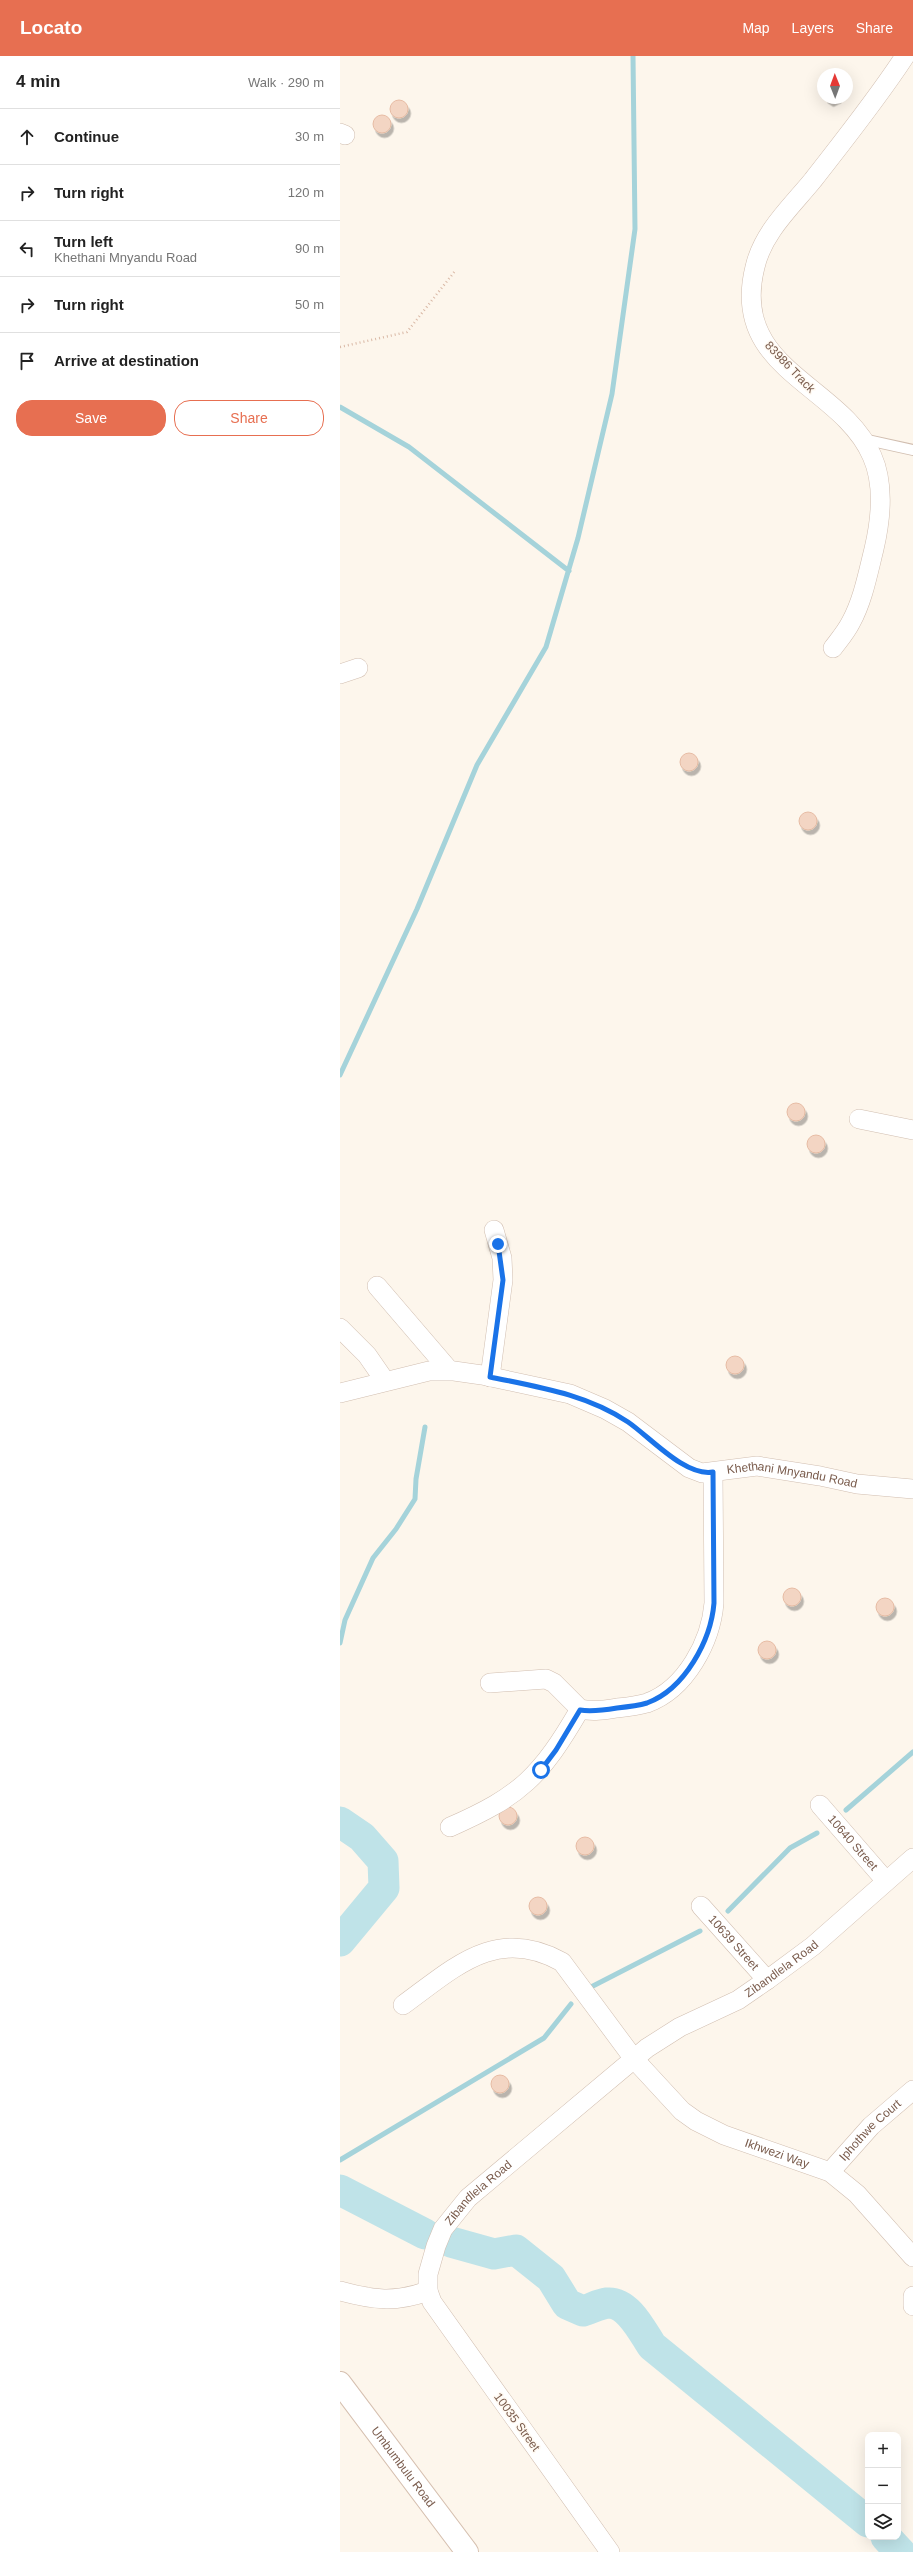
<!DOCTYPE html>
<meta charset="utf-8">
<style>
:root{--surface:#fff;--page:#f6f6f6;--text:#222;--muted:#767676;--line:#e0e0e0;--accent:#e76f51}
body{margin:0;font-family:Arial,sans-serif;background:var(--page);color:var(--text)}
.controls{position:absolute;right:12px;bottom:12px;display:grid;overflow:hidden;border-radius:8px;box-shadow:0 4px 16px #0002}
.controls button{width:36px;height:36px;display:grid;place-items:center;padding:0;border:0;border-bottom:1px solid var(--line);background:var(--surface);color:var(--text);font:20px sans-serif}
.compass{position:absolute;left:477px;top:12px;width:36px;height:36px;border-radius:50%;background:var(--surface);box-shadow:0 4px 16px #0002;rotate:359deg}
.stop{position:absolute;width:12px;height:12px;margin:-9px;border:3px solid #1a73e8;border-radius:50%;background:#fff}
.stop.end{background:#1a73e8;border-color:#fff;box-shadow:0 1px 4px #0008}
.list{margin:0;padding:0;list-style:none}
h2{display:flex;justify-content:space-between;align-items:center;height:52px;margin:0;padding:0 16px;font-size:17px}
h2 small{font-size:13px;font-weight:400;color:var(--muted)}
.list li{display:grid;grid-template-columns:26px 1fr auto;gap:12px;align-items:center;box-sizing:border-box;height:56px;padding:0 16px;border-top:1px solid var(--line)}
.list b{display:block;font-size:15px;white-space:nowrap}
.list p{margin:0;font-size:13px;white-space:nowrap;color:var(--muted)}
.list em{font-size:13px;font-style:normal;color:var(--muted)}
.actions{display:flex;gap:8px;padding:12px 16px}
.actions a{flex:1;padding:9px 0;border:1px solid var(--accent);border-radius:16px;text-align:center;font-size:14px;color:var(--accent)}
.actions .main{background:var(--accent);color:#fff}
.icon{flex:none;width:22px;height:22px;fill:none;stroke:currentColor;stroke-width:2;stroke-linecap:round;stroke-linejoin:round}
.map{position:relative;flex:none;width:573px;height:2496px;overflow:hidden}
header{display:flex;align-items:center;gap:24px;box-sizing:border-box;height:56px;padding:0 20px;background:var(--accent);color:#fff}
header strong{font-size:19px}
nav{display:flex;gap:22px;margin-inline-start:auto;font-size:14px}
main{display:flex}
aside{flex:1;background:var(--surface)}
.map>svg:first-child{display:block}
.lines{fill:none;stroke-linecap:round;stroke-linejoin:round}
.stream{stroke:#a5d3da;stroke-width:5}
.river{stroke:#bfe3e8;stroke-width:31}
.building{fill:#f3d5c3;stroke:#e6bba3;filter:url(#shadow)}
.lane-casing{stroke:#d1beb0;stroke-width:12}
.street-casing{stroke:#d1beb0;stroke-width:20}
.secondary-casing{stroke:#d6c0b0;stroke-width:24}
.path{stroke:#d9b8a5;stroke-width:2.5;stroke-dasharray:1 3;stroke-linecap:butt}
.lane{stroke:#fff;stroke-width:10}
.street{stroke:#fff;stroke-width:19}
.secondary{stroke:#fff;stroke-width:22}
.route{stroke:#1a73e8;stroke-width:5}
.labels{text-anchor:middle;stroke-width:3;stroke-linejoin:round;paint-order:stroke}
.street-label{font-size:12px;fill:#7a5c4d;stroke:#fffaf3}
</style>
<header>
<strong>Locato</strong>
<nav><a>Map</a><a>Layers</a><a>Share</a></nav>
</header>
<main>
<aside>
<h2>4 min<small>Walk · 290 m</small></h2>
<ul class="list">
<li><svg class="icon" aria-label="ahead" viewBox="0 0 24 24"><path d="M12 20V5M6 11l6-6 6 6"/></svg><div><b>Continue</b></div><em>30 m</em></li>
<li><svg class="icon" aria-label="right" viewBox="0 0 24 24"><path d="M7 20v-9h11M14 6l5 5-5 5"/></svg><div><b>Turn right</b></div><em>120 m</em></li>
<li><svg class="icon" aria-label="left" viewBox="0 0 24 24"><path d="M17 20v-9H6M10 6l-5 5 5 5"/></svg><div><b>Turn left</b><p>Khethani Mnyandu Road</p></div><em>90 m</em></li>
<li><svg class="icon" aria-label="right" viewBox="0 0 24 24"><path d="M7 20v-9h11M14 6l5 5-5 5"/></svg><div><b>Turn right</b></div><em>50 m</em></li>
<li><svg class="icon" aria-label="arrive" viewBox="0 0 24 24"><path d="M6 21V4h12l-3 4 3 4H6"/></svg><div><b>Arrive at destination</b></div></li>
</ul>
<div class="actions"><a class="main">Save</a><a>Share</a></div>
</aside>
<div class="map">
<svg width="573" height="2496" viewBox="0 0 573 2496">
<defs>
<filter id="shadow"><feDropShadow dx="2.5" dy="4.5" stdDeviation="0" flood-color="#0004"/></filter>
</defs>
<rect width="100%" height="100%" fill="#fdf6ec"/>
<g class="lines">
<path class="stream" d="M0,351l69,40 160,124
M0,1019l77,-166 60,-144 69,-118 32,-109 34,-144 23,-165 -2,-173
M0,1587l5,-23 28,-62 23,-29 19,-30 1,-20 9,-52
M506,1754l67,-58
M388,1855l62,-63 27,-15
M251,1931l109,-56
M0,2104l204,-122 27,-34"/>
<path class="river" d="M0,1766l22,15 21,24 1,27 -44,53
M0,2134l85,44
M111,2186l43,12 22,-4 35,28 16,26 16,7c7,-2 16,-7 24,-8 21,-2 35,28 45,43l216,176
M546,2481l14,15"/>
</g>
<path class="building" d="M485,42h14l-8,4z
M50 53a9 9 0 1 1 18 0a9 9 0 1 1-18 0Z
M33 68a9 9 0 1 1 18 0a9 9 0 1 1-18 0Z
M340 706a9 9 0 1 1 18 0a9 9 0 1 1-18 0Z
M459 765a9 9 0 1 1 18 0a9 9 0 1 1-18 0Z
M447 1056a9 9 0 1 1 18 0a9 9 0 1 1-18 0Z
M467 1088a9 9 0 1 1 18 0a9 9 0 1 1-18 0Z
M386 1309a9 9 0 1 1 18 0a9 9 0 1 1-18 0Z
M443 1541a9 9 0 1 1 18 0a9 9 0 1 1-18 0Z
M536 1551a9 9 0 1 1 18 0a9 9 0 1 1-18 0Z
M418 1594a9 9 0 1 1 18 0a9 9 0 1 1-18 0Z
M159 1760a9 9 0 1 1 18 0a9 9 0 1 1-18 0Z
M236 1790a9 9 0 1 1 18 0a9 9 0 1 1-18 0Z
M189 1850a9 9 0 1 1 18 0a9 9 0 1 1-18 0Z
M151 2028a9 9 0 1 1 18 0a9 9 0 1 1-18 0Z"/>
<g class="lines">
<defs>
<path id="lane" d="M523,383l50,11"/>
<g id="street">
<path d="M0,77l5,2"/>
<path d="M493,592c6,-8 13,-16 18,-26 12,-22 17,-49 23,-73 7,-30 11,-64 -2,-93 -31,-72 -143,-86 -117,-189 8,-35 36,-60 58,-87 31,-40 64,-81 92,-124"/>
<path d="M0,618l18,-6"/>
<path d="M519,1063l54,11"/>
<path d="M37,1230l72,84"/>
<path d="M0,1272l27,27 18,26"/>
<path d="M150,1321l13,-97 -1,-22 -8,-28"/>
<path id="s1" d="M0,1337l89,-22h25l28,4 88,19 35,15 23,13 61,46 13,5 55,-7 63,10 37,8 56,5"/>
<path d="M150,1627l56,-4 8,4 26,26c12,3 25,1 37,-1 10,-1 20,-2 30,-5 39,-14 64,-62 67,-100l-1,-131"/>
<path id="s2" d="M480,1749l66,76"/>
<path d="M110,1771c71,-31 91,-51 130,-118"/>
<path id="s3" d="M361,1850l66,74"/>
<path id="s4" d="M63,1949c51,-37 93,-80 159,-43l72,97 48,52 14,10 28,14 106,37 27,22 56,63"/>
<path id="s5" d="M490,2116l41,-46 42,-36"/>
<path d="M0,2235c33,9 55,12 88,0"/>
<path d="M573,2240v10"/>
<path id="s6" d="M270,2496l-178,-250 -4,-11v-17l8,-28 7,-17 25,-31 179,-150 33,-21 58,-27 29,-20 46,-34 100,-88"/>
</g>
<g id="secondary">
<path id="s7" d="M0,2327l127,169"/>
</g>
</defs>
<use href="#lane" class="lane-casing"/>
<use href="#street" class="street-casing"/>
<use href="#secondary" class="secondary-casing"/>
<path class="path" d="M0,291l67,-15 48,-61"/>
<use href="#lane" class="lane"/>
<use href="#street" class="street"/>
<use href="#secondary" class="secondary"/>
</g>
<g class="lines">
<path class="route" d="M158,1188l5,36 -13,97c48,10 96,17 138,45 22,15 57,55 85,50l1,131c-3,37 -29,86 -67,100 -10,3 -20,4 -30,5 -12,2 -25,4 -37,2l-24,40 -15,20"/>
</g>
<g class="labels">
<g class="street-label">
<text transform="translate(450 311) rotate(46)" y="4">83986 Track</text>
<text dy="4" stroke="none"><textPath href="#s1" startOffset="481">Khethani Mnyandu Road</textPath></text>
<text dy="4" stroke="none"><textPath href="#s2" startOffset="50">10640 Street</textPath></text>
<text dy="4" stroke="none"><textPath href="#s3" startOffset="49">10639 Street</textPath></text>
<text dy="4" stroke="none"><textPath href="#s6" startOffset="813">Zibandlela Road</textPath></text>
<text dy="4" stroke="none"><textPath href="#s5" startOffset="58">Iphothwe Court</textPath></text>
<text dy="4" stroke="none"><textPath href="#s4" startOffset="474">Ikhwezi Way</textPath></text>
<text dy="4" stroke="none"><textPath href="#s6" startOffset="434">Zibandlela Road</textPath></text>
<text transform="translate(177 2366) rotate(54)" y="4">10035 Street</text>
<text dy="4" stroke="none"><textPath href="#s7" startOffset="105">Umbumbulu Road</textPath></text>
</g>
</g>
</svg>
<div class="controls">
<button>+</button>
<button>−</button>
<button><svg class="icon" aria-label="layers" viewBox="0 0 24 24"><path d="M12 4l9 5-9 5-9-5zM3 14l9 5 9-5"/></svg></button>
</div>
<svg class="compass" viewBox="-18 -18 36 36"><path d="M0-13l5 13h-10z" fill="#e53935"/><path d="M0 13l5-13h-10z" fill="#767676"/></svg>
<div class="stop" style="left:201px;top:1714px"></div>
<div class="stop end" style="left:158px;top:1188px"></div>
</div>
</main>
